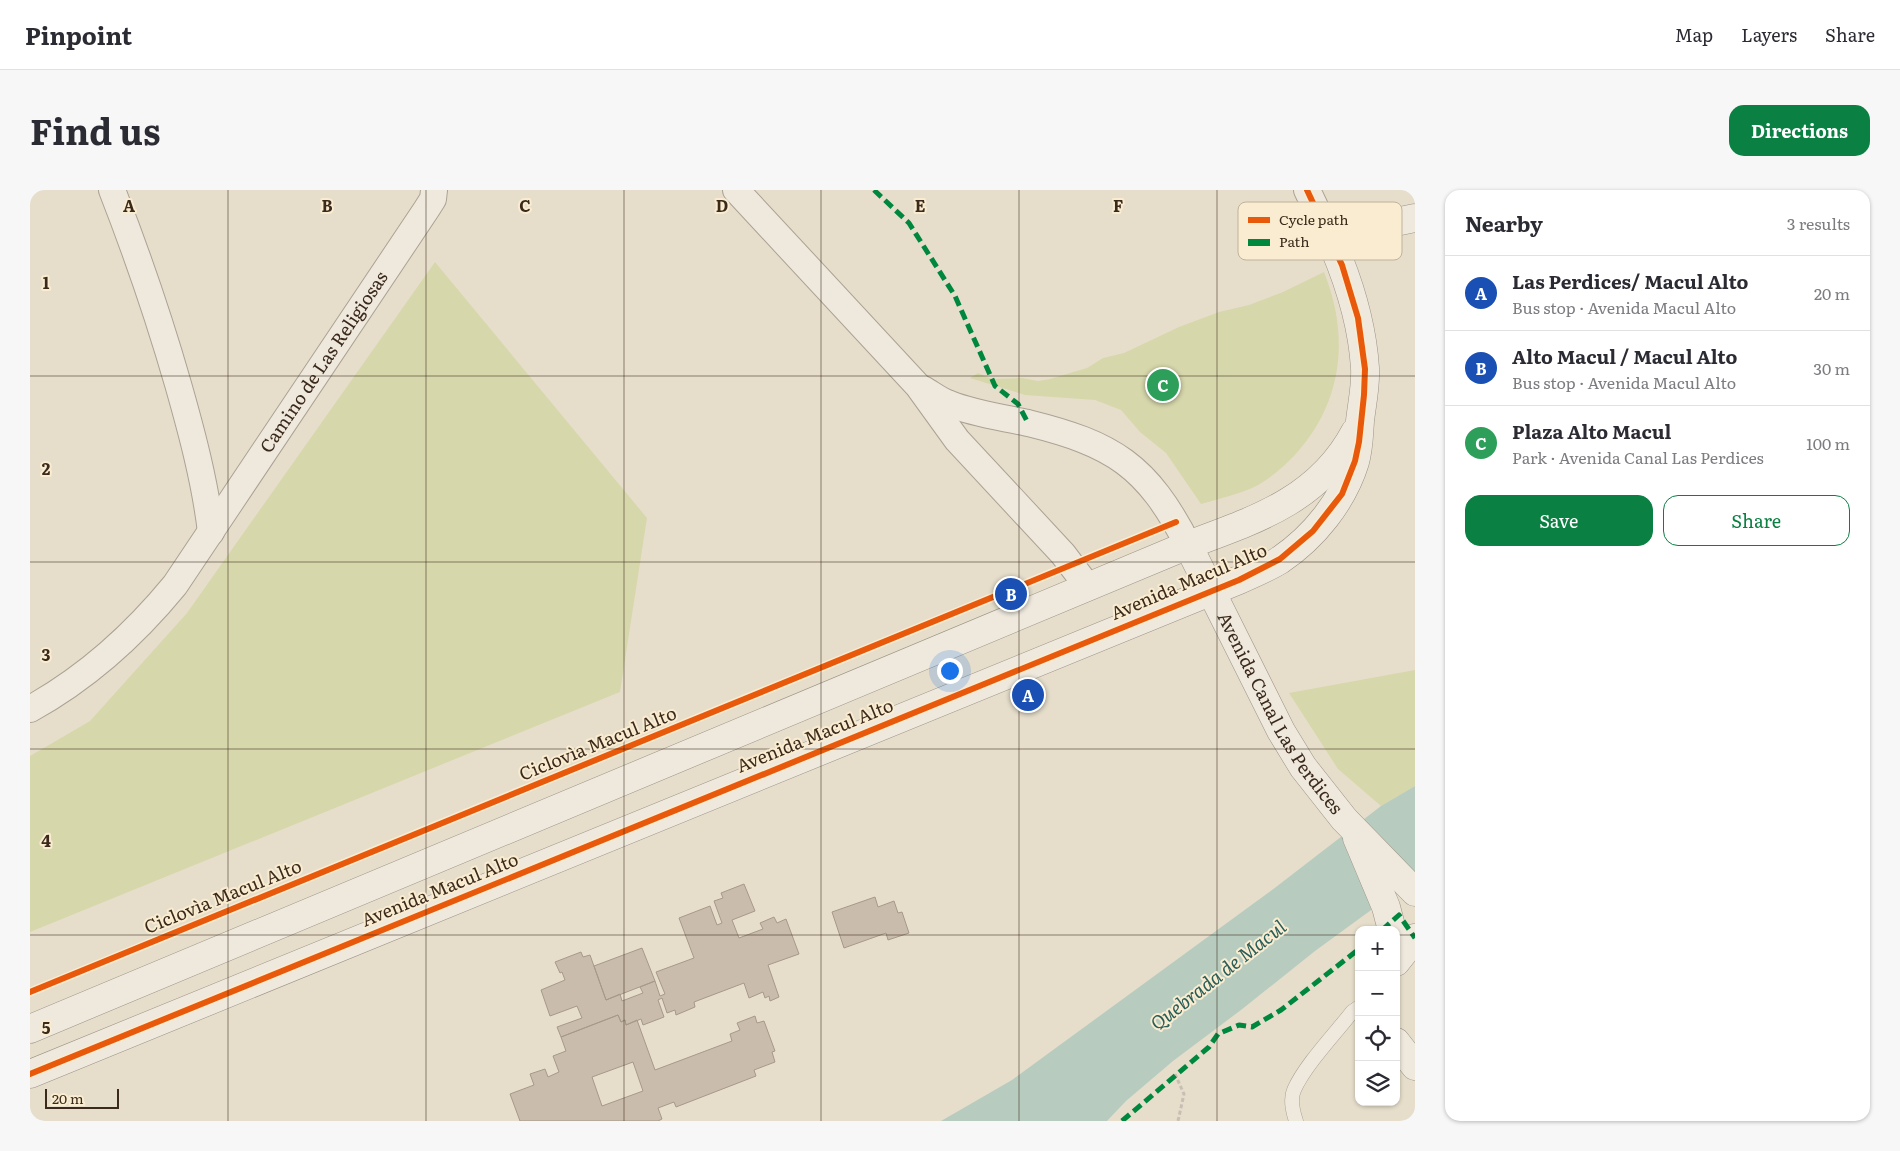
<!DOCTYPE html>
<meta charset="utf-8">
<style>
:root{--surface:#fff;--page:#f7f7f7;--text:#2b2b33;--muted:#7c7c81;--line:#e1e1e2;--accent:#0b8043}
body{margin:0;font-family:Literata,serif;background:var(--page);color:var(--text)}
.controls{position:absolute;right:15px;bottom:15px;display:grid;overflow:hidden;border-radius:10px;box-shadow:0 1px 4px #0004}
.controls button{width:45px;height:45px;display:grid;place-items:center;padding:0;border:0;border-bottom:1px solid var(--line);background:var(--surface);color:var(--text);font:25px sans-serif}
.scale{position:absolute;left:15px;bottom:12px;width:74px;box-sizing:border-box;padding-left:5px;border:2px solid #3b2a1b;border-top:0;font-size:14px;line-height:18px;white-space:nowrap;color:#3b2a1b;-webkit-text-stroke:4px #f9ecd0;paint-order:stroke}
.you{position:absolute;left:919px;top:480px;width:18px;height:18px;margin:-12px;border:4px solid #fff;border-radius:50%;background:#1a73e8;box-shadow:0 0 0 8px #1a73e833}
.badge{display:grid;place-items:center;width:32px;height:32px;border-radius:50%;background:var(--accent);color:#fff;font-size:16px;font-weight:700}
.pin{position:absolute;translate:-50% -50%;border:2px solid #fff;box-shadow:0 1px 5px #0006}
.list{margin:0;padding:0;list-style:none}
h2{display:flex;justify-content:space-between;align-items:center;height:65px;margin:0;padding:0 20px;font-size:21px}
h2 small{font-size:16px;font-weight:400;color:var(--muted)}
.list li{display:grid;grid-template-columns:32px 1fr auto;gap:15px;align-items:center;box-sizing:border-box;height:75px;padding:0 20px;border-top:1px solid var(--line)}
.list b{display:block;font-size:19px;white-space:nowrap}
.list p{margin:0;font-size:16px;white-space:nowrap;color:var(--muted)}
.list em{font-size:16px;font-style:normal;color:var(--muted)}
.actions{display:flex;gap:10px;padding:15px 20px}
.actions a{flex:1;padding:11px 0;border:1px solid var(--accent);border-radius:15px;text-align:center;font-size:18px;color:var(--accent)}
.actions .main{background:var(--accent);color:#fff}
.icon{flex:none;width:28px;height:28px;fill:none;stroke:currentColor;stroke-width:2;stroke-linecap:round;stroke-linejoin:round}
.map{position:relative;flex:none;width:1385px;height:931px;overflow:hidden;border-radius:15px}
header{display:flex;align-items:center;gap:30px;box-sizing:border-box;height:70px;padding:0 25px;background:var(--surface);border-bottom:1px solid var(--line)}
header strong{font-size:24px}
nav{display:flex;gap:28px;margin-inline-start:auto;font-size:18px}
.intro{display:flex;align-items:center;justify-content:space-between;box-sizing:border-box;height:120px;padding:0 30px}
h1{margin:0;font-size:35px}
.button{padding:12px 22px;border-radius:15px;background:var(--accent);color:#fff;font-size:18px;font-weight:700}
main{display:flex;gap:30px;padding:0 30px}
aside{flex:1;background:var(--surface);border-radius:15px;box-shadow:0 1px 4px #0004}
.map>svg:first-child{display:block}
.green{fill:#d7d7ac}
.water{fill:#b7ccbf}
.building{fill:#cabcac;stroke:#a7998a;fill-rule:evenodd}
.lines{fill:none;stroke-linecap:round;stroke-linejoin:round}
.lane-casing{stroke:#aba294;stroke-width:15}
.street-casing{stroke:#aba294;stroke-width:28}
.secondary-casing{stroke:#9b9285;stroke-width:29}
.path{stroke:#c7bfb4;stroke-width:3;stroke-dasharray:4 2.5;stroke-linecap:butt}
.lane{stroke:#eee8dd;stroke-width:14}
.street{stroke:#eee8dd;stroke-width:26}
.secondary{stroke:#eee8dd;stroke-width:28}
.quiet{stroke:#00873e;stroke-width:5;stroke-dasharray:10 5;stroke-linecap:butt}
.cycleway-casing{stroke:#f9ecd0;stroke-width:9}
.cycleway{stroke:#e8590c;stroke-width:6}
.grid{fill:none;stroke:#3b2a1b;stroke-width:1;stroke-opacity:0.55}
.labels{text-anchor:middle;stroke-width:4;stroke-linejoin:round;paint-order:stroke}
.street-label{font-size:18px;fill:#3b2a1b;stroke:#f9ecd0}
.water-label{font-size:19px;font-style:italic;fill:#295d58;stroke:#f9ecd0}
.key{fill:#f9ecd0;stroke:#c0b29a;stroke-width:1}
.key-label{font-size:14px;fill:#3b2a1b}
.grid-label{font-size:16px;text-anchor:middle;font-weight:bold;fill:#3b2a1b;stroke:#f9ecd0;stroke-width:4;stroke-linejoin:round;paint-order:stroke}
</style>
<header>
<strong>Pinpoint</strong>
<nav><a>Map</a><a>Layers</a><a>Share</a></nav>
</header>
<div class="intro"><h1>Find us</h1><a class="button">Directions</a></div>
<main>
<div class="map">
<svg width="1385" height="931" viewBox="0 0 1385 931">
<rect width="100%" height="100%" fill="#e6decb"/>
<path class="green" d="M405,72l212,256 -27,174 -590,240v-176l60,-35 97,-108z
M1294,82c26,65 19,131 -30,184 -12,12 -26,25 -42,32 -16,7 -34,11 -51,16l-35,-51 -26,-21 -19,-22 -26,-10 -70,-5 -55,-17 8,-5 14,6 30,-1 16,3 12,-2 37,-11 16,-10 21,-5 55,-26 40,-15 30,-7 34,-13z
M1385,480v116l-34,20 -43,-37 -49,-76z"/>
<path class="water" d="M1385,596v92l-100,73 -74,59 -68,51 -47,40 -19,20h-166l71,-41 264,-193 105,-81z"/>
<path class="building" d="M714,694l11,27 -23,9 7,18 24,-9 -3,-6 14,-6 3,6 9,-4 13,35 -31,11 11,32 -9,4 -1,-5 -4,2 -2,-6 -14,6 -5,-15 -50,19 1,5 -19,8 -1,-5 -8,3 -5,-15 -4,2 6,17 -21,8 -2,-6 -15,6 -1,-5 -4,2 -3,-7 -57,22 -4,-10 25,-9 -5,-12 -27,10 -9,-26 24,-10 -3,-8 -2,1 -5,-11 26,-10 2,5 7,-2 16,45 14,-6 2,7 21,-8 -3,-6 15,-6 5,15 5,-2 -9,-22 38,-14 -15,-40 31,-12 7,19 5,-2 -8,-22 9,-3 -2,-5z
M845,707l3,10 16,-6 4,12 4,-1 7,21 -21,7 -2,-7 -42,15 -12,-36z
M612,758l13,33 -49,19 -12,-34z
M588,825l3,7 4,-2 1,5 11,-5 18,50 77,-29 -2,-7 10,-4 -3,-7 18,-7 2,7 7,-2 11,30 -3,1 3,10 -21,8 2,6 -80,31 -2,-5 -16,6 4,11 -4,2h-138l-10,-27 24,-9 -4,-11 15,-5 3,8 11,-5 -6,-16 13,-5 -5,-14zM603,872l10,29 -41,15 -10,-29z"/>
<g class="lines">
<defs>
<path id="lane" d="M1266,931c-3,-9 -6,-22 -2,-31 11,-25 41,-56 58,-78l7,-5"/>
<g id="street">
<path d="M82,0c25,64 47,128 66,194 14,49 27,98 33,148"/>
<path d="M706,0l182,196 39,54 106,114 25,33"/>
<path d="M1277,0l22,46"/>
<path d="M893,199c9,5 17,12 27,15 25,10 51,13 78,19 85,21 119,42 160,122"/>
<path id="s1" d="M0,519c58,-32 104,-74 145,-124l251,-375 7,-11 1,-9"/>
</g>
<g id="secondary">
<path id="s2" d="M1158,355l93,186 22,36 41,52 71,73"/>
<path d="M1327,648l29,69 6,23"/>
<path d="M1366,772l19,-24"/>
<path d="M0,839l1158,-484c67,-25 131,-45 167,-113"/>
<path d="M1366,852l19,24"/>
<path d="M0,884l1209,-494c14,-6 28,-12 41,-20 34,-23 63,-59 75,-98 4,-14 4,-27 5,-41 2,-18 6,-35 5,-53 -3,-47 -17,-90 -36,-132l86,-18"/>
</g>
</defs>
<use href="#lane" class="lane-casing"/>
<use href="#street" class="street-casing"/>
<use href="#secondary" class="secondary-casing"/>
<path class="path" d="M1145,884l9,20 -6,27"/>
<use href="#lane" class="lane"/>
<use href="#street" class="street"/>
<use href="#secondary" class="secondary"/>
<path class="quiet" d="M844,0l35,33 46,73 40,90 23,18 10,19
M1352,740l17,-15 16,23
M1092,931l87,-74 9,-13 21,-9 13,2 29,-17 78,-61"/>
<defs>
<path id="cycleway" d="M0,802l1146,-470
M0,884l1209,-494 41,-21 33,-28 29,-37 13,-33 4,-19 5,-47 1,-26 -7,-51 -16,-53 -35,-75"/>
</defs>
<use href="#cycleway" class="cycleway-casing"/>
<use href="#cycleway" class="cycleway"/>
</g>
<path class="grid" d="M198,0v931M396,0v931M594,0v931M791,0v931M989,0v931M1187,0v931M0,186h1385M0,372h1385M0,559h1385M0,745h1329M1366,745h19"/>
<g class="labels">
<g class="street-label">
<text dy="6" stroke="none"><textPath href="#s1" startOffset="460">Camino de Las Religiosas</textPath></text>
<text transform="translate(1159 392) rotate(-23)" y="6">Avenida Macul Alto</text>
<text dy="6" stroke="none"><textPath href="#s2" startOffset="192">Avenida Canal Las Perdices</textPath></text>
<text transform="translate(785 546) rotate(-22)" y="6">Avenida Macul Alto</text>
<text transform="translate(568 554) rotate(-22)" y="6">Ciclovìa Macul Alto</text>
<text transform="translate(410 700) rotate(-22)" y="6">Avenida Macul Alto</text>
<text transform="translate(193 707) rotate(-22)" y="6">Ciclovìa Macul Alto</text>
</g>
<g class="water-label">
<text transform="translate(1188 785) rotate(-38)" y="7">Quebrada de Macul</text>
</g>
</g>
<rect x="1208" y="12" width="164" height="58" rx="8" class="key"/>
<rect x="1218" y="27" width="22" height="6" fill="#e8590c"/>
<rect x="1218" y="49" width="22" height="7" fill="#00873e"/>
<g class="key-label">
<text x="1249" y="35">Cycle path</text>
<text x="1249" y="57">Path</text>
</g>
<g class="grid-label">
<text x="99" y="22">A</text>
<text x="297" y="22">B</text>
<text x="495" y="22">C</text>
<text x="692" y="22">D</text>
<text x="890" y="22">E</text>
<text x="1088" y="22">F</text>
<text x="16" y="99">1</text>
<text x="16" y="285">2</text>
<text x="16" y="471">3</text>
<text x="16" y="657">4</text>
<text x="16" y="844">5</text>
</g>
</svg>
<div class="controls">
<button>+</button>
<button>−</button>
<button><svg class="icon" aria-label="locate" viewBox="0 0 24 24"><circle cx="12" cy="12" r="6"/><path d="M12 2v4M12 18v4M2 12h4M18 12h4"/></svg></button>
<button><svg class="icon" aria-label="layers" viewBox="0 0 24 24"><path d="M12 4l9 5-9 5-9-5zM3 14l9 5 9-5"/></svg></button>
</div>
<div class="scale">20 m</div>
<div class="you"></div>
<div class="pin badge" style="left:998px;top:505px;background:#1a4fb4">A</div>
<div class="pin badge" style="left:981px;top:404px;background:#1a4fb4">B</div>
<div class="pin badge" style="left:1133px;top:195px;background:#2e9e5b">C</div>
</div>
<aside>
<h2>Nearby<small>3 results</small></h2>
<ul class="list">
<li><span class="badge" style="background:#1a4fb4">A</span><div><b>Las Perdices/ Macul Alto</b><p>Bus stop · Avenida Macul Alto</p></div><em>20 m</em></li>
<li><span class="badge" style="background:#1a4fb4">B</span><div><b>Alto Macul / Macul Alto</b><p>Bus stop · Avenida Macul Alto</p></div><em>30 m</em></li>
<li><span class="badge" style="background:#2e9e5b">C</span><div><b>Plaza Alto Macul</b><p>Park · Avenida Canal Las Perdices</p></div><em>100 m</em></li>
</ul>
<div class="actions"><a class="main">Save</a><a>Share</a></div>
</aside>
</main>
